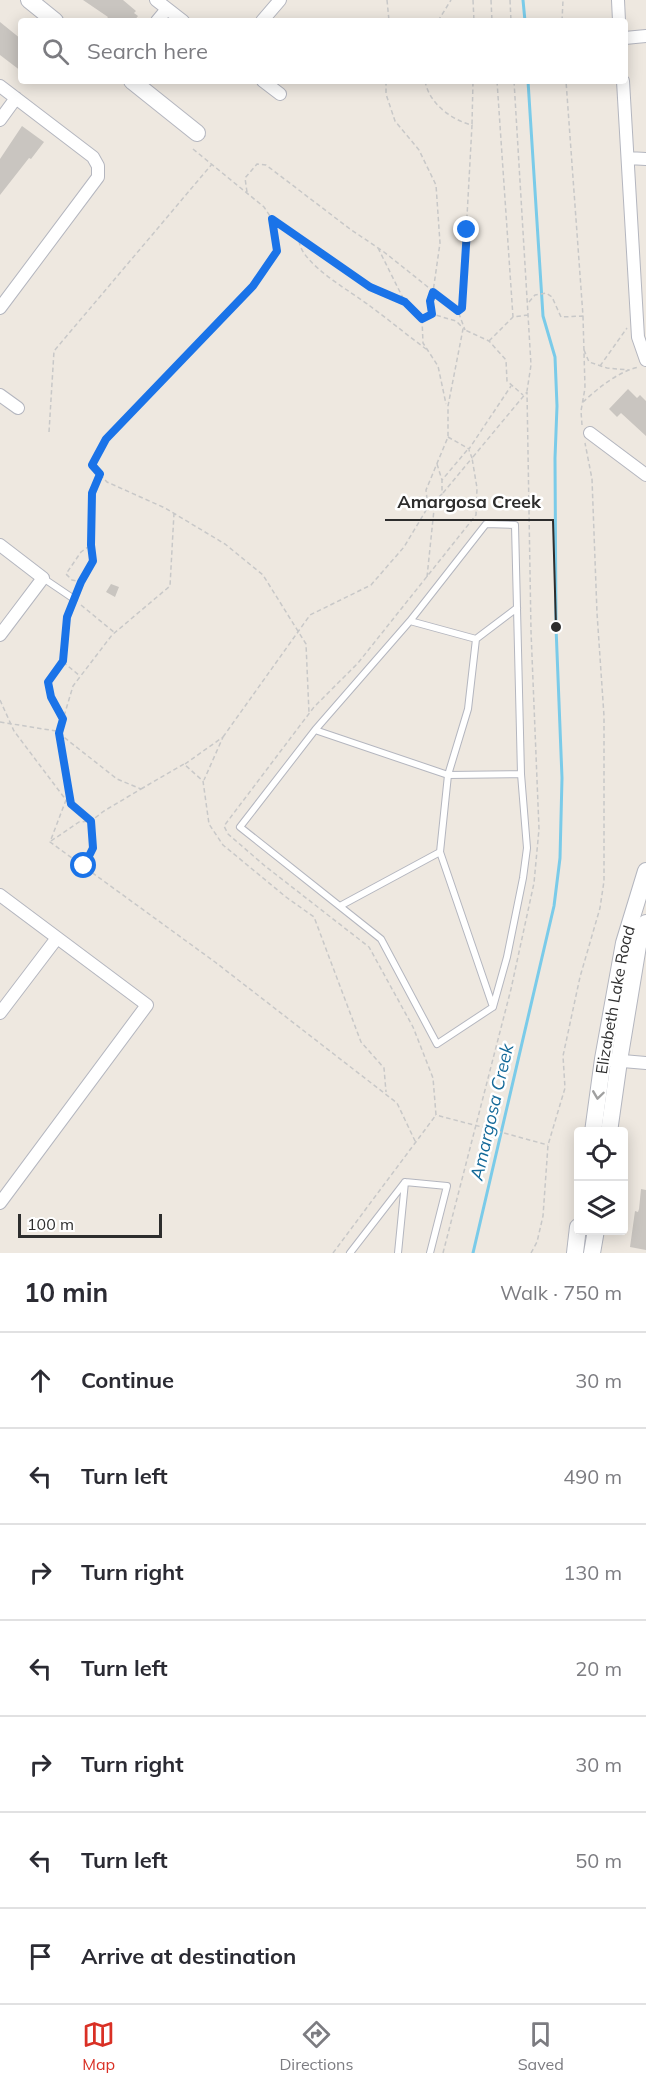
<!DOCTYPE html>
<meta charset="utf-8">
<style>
:root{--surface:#fff;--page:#f7f7f7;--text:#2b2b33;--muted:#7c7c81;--line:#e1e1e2;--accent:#d93025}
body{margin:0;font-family:Mulish,sans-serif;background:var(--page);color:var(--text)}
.controls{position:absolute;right:18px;bottom:18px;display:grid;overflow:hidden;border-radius:6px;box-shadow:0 3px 15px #0003}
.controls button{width:54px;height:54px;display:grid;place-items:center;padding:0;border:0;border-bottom:2px solid var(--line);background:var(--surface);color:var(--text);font:30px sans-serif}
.scale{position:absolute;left:18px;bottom:15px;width:144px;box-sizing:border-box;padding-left:6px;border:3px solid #2d2d2d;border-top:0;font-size:16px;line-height:21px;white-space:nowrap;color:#2d2d2d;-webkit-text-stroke:4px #fff;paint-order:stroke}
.stop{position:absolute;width:18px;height:18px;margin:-14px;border:4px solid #1a73e8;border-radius:50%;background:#fff}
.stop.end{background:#1a73e8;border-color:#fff;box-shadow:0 2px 6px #0008}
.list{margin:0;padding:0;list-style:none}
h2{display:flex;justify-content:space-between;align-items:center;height:78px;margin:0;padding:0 24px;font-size:26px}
h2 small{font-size:20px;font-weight:400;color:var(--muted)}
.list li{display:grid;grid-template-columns:39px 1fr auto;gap:18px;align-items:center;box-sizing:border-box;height:96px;padding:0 24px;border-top:2px solid var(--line)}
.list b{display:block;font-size:22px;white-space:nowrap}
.list em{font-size:20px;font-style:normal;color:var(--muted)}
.icon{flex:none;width:33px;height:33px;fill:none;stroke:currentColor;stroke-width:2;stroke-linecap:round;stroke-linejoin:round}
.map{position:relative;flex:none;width:646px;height:1253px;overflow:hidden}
.search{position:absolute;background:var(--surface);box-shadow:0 3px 15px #0003;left:18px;right:18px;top:18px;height:66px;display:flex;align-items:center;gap:15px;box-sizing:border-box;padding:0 21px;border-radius:6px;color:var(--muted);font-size:22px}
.sheet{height:750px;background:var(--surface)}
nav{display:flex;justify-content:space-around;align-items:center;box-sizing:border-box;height:84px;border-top:2px solid var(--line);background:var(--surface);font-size:16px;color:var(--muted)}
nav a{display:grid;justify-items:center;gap:3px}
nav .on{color:var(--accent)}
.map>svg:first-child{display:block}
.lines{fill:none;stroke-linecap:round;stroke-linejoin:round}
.stream{stroke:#7acbe9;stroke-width:3}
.building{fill:#c9c5c0}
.lane-casing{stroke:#b4b6bf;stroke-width:8}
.street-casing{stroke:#b4b6bf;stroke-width:14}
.secondary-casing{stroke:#b4b6bf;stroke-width:18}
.path{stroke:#c8c8c8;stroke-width:1.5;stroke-dasharray:4.5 3;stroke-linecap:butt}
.lane{stroke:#fff;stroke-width:6}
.street{stroke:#fff;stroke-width:12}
.secondary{stroke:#fff;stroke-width:16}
.oneway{stroke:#a0a0a0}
.route{stroke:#1a73e8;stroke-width:8}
.labels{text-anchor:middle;stroke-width:5;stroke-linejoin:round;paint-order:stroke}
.street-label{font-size:16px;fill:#2d2d2d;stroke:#fff}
.water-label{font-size:18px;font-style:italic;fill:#156a99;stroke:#fff}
.leader{fill:none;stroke:#2d2d2d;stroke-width:2}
.callout-dot{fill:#2d2d2d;stroke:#fff;stroke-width:2}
.callout-label{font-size:18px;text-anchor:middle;font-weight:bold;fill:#2d2d2d;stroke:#fff;stroke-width:5;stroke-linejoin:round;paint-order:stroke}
</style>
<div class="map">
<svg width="646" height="1253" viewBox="0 0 646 1253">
<rect width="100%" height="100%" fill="#eee8e0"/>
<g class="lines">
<path class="stream" d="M523,0l2,21
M473,1253l81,-347 6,-48 2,-80 -6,-151 -1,-169 2,-52 -2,-49 -12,-41 -15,-235"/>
</g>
<path class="building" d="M83,0h40l13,11 -2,2 4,3 -4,5h-29l3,-4z
M0,22l21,17v32l-21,-16z
M22,126l22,16 -13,17 -2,-1 -29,37v-36z
M628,389l9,9 3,-3 6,6v35l-25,-23 -4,4 -8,-8z
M111,584l8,3 -4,10 -9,-5z
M641,1189l5,1v60l-16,-3 5,-36 3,1 1,-3z"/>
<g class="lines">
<defs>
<path id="lane" d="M43,578l31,21
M410,621l-95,109 -75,97 141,112 56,105 56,-37 -53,-155 8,-77 20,-66 8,-70
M315,730l133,45 73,-1 -6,-249 -29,-1 -76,97 66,18 41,-31
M340,906l100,-54
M493,1007l14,-50 16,-79 4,-30 -6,-74
M350,1253l55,-71 42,4 -17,67
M398,1253l7,-71"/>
<path id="street" d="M156,0l27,21
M618,0l1,21
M157,21l10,-12
M262,21l18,-21
M625,38l21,-2
M263,81l17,13
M623,81l15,256 8,23
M0,86l93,71 5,9v11l-98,131
M0,120l16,-22
M628,158l18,1
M0,395l18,13
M590,433l56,42
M0,545l43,33 -43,57
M0,895l147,110 -147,198
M0,1013l57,-75
M611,1060l35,3"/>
<g id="secondary">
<path d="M29,0l26,21"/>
<path d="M132,81l65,52"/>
<path id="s1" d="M593,1132l10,-73 21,-116 22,-72"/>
<path d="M609,1132l10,-71 19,-115 8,-23"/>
<path d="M575,1253l3,-26"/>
<path d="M592,1253l4,-23"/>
</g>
</defs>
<use href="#lane" class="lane-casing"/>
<use href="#street" class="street-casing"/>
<use href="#secondary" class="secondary-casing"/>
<path class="path" d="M387,0l2,21
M473,0l1,21
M491,0l1,21
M510,0l1,21
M438,21l13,-21
M562,21l1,-21
M386,81v13l9,27 24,29 17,35 4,58 -7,49 -3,9 2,13
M425,81c4,22 26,39 47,44l-10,183 -4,3
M497,81l16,236 15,-2
M514,81l17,284 -4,26
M472,124l1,-43
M193,149l71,58 8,12 5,32 -24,35 -147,153 -14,26 15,17 58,26 60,36 38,31 43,69 3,69
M247,192l-2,-14 12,-14 9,1 84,64 34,23 74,59 7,19
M273,220l97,67 35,15 17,17 1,24 15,23 8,38
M299,241c3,24 53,51 71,65 19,14 37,29 56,43
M378,248l26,52
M529,302l6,-7 11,-2 6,4 9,20 22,-1 -17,-235
M423,319l9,-5 24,7 6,6
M489,341l24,-24
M584,350l5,12 18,6 22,2
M600,366l27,-38
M583,402c15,-14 36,-31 56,-35
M582,425l-1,-14 4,-23 -2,-72
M49,432l5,-81 158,-187
M448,437l21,12 42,-63
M437,464l5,16
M443,493l29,-35 -3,-8
M428,507l14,-13v-14l26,-31
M91,544l1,-51 7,-18
M427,577l8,-77
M77,592l16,-31 -2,-16 -10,7 -15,22 6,6 9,2
M81,605l34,28
M63,662l17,14
M0,700l14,31 52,69 -16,42 165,120 182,141 19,40
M63,718l-12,-21 -3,-15 15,-21 4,-44 5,-11
M0,722l56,9 61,48 24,10 -37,22 -13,10 2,27 -9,18
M223,737l87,-122 61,-30 33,-38 24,-40 -2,-17 22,-53v-31l15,-77 26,12 17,19 1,21 16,14
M185,764l38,-27 -19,43
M141,789l43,-25 19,17 6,43 14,21 63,52 28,20 47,125 23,26 2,24
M66,800l24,20
M71,804l-12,-71 14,-47 39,-51 58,-49 4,-73
M51,841l28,-19 12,-1
M333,1253l103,-138
M443,1253l68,-264 23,-106 5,-54 -8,-198 -4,-239 -55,66 5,30 -1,27 -118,148 -44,44 -90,119 4,8 37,32 104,81 44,80 20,51 3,37c15,4 30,8 46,12l66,18
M531,1253l6,-11 6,-26 5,-71 17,-57 -2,-32 3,-14 14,-65 20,-69 4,-27v-165l-7,-103 -5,-134 -7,-36"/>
<use href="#lane" class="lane"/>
<use href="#street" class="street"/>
<use href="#secondary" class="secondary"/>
</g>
<defs><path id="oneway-chevron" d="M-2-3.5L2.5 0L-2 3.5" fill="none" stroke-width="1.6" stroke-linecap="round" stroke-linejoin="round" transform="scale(1.5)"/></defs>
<use class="oneway" href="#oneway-chevron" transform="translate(598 1095) rotate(98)"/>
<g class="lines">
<path class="route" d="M84,866l9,-18 -2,-27 -20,-17 -12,-71 4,-14 -12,-22 -3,-15 15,-21 4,-44 14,-35 12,-21 -2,-16 1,-52 8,-19 -8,-9 14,-26 147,-153 24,-35 -5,-32 98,68 35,15 17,17 10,-5 -2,-13 3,-9 25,19 4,-3 5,-78"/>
</g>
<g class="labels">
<g class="street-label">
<text dy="6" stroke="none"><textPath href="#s1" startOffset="134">Elizabeth Lake Road</textPath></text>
</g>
<g class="water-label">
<text transform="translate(492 1112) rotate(-77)" y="6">Amargosa Creek</text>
</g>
</g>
<path class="leader" d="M556 627L553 520H385"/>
<circle class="callout-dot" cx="556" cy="627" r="6"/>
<g class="callout-label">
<text x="469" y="508">Amargosa Creek</text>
</g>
</svg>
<div class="controls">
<button><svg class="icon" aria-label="locate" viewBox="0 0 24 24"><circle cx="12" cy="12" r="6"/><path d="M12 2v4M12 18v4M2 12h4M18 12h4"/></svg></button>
<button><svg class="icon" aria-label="layers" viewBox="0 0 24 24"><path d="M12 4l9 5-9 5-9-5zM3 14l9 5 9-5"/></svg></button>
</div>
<div class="scale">100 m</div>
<div class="stop" style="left:84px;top:866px"></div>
<div class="stop end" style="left:467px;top:230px"></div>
<div class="search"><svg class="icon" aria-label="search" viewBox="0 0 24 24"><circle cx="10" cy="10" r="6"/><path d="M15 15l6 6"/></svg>Search here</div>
</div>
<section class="sheet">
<h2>10 min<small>Walk · 750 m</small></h2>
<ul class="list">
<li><svg class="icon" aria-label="ahead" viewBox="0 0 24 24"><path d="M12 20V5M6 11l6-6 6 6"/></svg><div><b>Continue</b></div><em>30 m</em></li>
<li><svg class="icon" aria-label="left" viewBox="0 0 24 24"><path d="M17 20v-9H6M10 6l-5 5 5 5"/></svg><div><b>Turn left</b></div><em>490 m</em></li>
<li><svg class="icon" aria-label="right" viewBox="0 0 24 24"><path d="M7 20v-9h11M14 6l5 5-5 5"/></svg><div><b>Turn right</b></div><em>130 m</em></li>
<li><svg class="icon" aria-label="left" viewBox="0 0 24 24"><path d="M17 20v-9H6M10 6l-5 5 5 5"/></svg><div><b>Turn left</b></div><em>20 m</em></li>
<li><svg class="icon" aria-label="right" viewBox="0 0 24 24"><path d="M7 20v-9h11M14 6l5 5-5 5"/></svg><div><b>Turn right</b></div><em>30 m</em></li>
<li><svg class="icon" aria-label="left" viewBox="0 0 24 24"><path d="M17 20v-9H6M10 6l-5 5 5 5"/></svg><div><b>Turn left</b></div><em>50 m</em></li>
<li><svg class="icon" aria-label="arrive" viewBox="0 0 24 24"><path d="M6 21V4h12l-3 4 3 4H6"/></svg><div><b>Arrive at destination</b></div></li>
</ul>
</section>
<nav>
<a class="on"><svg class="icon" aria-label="map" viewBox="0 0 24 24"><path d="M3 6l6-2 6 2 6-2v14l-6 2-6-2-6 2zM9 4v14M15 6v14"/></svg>Map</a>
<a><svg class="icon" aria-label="directions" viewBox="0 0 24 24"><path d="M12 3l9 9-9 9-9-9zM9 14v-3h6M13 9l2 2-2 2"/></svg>Directions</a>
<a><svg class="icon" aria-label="saved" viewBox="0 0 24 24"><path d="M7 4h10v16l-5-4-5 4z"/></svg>Saved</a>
</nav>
